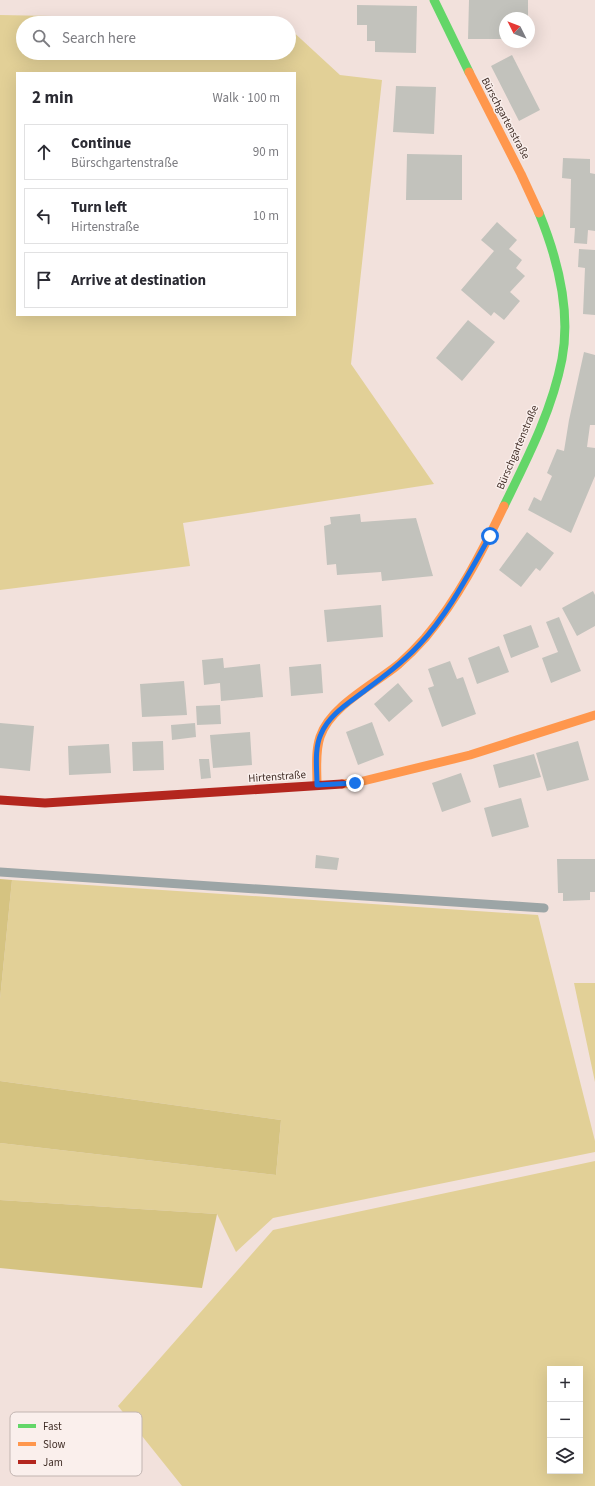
<!DOCTYPE html>
<meta charset="utf-8">
<style>
:root{--surface:#fff;--page:#f2f2f3;--text:#2b2b33;--muted:#7c7c81;--line:#e1e1e2}
body{margin:0;font-family:"Source Sans 3",sans-serif;background:var(--page);color:var(--text)}
.controls{position:absolute;right:12px;bottom:12px;display:grid;overflow:hidden;border-radius:0px;box-shadow:0 4px 16px #0002}
.controls button{width:36px;height:36px;display:grid;place-items:center;padding:0;border:0;border-bottom:1px solid var(--line);background:var(--surface);color:var(--text);font:20px sans-serif}
.compass{position:absolute;left:499px;top:12px;width:36px;height:36px;border-radius:50%;background:var(--surface);box-shadow:0 4px 16px #0002;rotate:312deg}
.stop{position:absolute;width:12px;height:12px;margin:-9px;border:3px solid #1a73e8;border-radius:50%;background:#fff}
.stop.end{background:#1a73e8;border-color:#fff;box-shadow:0 1px 4px #0008}
.list{margin:0;padding:0;list-style:none}
h2{display:flex;justify-content:space-between;align-items:center;height:52px;margin:0;padding:0 16px;font-size:17px}
h2 small{font-size:13px;font-weight:400;color:var(--muted)}
.list li{display:grid;grid-template-columns:26px 1fr auto;gap:12px;align-items:center;box-sizing:border-box;height:56px;margin:0 8px 8px;padding:0 8px;border:1px solid var(--line);border-radius:0px}
.list b{display:block;font-size:15px;white-space:nowrap}
.list p{margin:0;font-size:13px;white-space:nowrap;color:var(--muted)}
.list em{font-size:13px;font-style:normal;color:var(--muted)}
.icon{flex:none;width:22px;height:22px;fill:none;stroke:currentColor;stroke-width:2;stroke-linecap:round;stroke-linejoin:round}
.map{position:relative;flex:none;width:595px;height:1486px;overflow:hidden}
.search{position:absolute;background:var(--surface);box-shadow:0 4px 16px #0002;left:16px;top:16px;width:280px;height:44px;display:flex;align-items:center;gap:10px;box-sizing:border-box;padding:0 14px;border-radius:22px;color:var(--muted);font-size:15px}
.panel{position:absolute;background:var(--surface);box-shadow:0 4px 16px #0002;left:16px;top:72px;width:280px;height:244px;border-radius:0px}
.map>svg:first-child{display:block}
.green{fill:#e2d097;fill-rule:evenodd}
.forest{fill:#d5c381}
.building{fill:#c2c2bc}
.lines{fill:none;stroke-linecap:round;stroke-linejoin:round}
.lane{stroke:#9ca5a6;stroke-width:9}
.fast{stroke:#63d668;stroke-width:9}
.slow{stroke:#ff974d;stroke-width:9}
.jam{stroke:#b3261e;stroke-width:9}
.route{stroke:#1a73e8;stroke-width:5}
.labels{text-anchor:middle;stroke-width:3;stroke-linejoin:round;paint-order:stroke}
.street-label{font-size:11px;fill:#412e27;stroke:#faefec}
.key{fill:#faefec;stroke:#c2b5b1;stroke-width:1}
.key-label{font-size:11px;fill:#412e27}
</style>
<div class="map">
<svg width="595" height="1486" viewBox="0 0 595 1486">
<rect width="100%" height="100%" fill="#f2e1dc"/>
<path class="green" d="M0,15l104,2 178,5 1,1h-260v30h266v-25l51,47 42,5 -31,284 83,120 -251,39 7,43 -190,24zM17,73h278v242h-278z
M12,880l526,35 57,226v11l-322,66 -37,34 -19,-38 -217,-14v-57l276,32 5,-55 -281,-39v-82z
M574,983h21v99z
M595,1161v325h-413l-64,-80 155,-176zM550,1369h30v102h-30z"/>
<path class="forest" d="M0,879l12,1 -12,119z
M0,1081l281,39 -5,55 -276,-32z
M0,1200l217,14 -15,74 -202,-20z"/>
<path class="building" d="M469,0h59v18h-23v21h-37z
M357,5l60,1 -1,47 -41,-1v-11h-8v-16h-10z
M512,55l28,55 -21,11 -28,-55z
M396,86l40,1 -2,47 -41,-2z
M407,154l55,1v45h-56z
M563,158l27,1v14l5,1v57l-7,-1 -1,14 -13,-1 1,-15h-5l1,-49 -9,-1z
M497,222l20,18 -8,9 13,11 -6,8 9,8 -15,16 10,9 -16,19 -10,-8 -3,4 -30,-26 33,-39 -13,-11z
M579,249l16,1v65l-12,-1 2,-46 -7,-1z
M468,320l27,22 -33,39 -26,-23z
M584,352l11,3v70h-5l-3,22 8,1v28l-24,57 -43,-23 6,-13 7,4 11,-25 -5,-3 10,-24 7,2 5,-31z
M360,514l1,8 55,-4 17,58 -51,5 -1,-9 -44,3 -1,-11 -9,1 -3,-39 7,-2 -1,-7z
M527,532l27,21 -14,18 -4,-3 -15,19 -22,-17z
M593,591l2,4v31l-18,10 -15,-28z
M381,605l2,32 -56,5 -3,-32z
M559,617l22,54 -30,12 -9,-25 16,-6 -12,-30z
M531,625l8,22 -28,11 -8,-23z
M499,646l10,26 -32,12 -9,-26z
M223,658l1,10 36,-4 3,33 -42,4 -1,-18 -16,2 -2,-25z
M450,661l7,18 6,-2 13,37 -34,13 -14,-39 6,-2 -6,-17z
M321,664l2,29 -32,3 -2,-29z
M184,681l3,34 -45,2 -2,-33z
M398,683l15,18 -24,21 -15,-18z
M220,705l1,19 -24,1 -1,-19z
M372,722l12,33 -26,10 -12,-33z
M0,723l34,3 -4,45 -30,-3z
M195,723l1,14 -24,3 -1,-15z
M250,732l2,33 -39,3 -3,-33z
M163,741l1,29 -31,1 -1,-29z
M578,741l11,39 -42,11 -11,-38z
M109,744l2,29 -42,2 -1,-29z
M534,754l7,23 -42,11 -6,-23z
M199,759h10l2,19 -10,1z
M461,773l10,29 -29,10 -10,-29z
M521,798l8,29 -37,10 -8,-29z
M316,855l23,3 -2,12 -22,-2z
M557,859h38v33h-5v8l-27,1v-8h-5z"/>
<g class="lines">
<path class="lane" d="M0,872l544,36"/>
<path class="fast" d="M434,0l35,72
M504,506c23,-47 48,-95 58,-147 9,-48 -5,-102 -23,-146"/>
<path class="slow" d="M469,72l52,102 18,39
M342,784l13,-1 115,-28 125,-40
M317,785c0,-16 -2,-33 3,-48 10,-31 55,-53 79,-73 9,-8 18,-17 26,-26 33,-39 57,-86 79,-132"/>
<path class="jam" d="M0,800l45,3 297,-19"/>
</g>
<g class="lines">
<path class="route" d="M355,783l-38,2c0,-16 -3,-36 4,-51 8,-19 26,-30 42,-42 20,-15 39,-29 56,-47 30,-32 50,-72 71,-109"/>
</g>
<g class="labels">
<g class="street-label">
<text transform="translate(506 118) rotate(62)" y="4">Bürschgartenstraße</text>
<text transform="translate(517 447) rotate(-67)" y="4">Bürschgartenstraße</text>
<text transform="translate(277 776) rotate(-4)" y="4">Hirtenstraße</text>
</g>
</g>
<rect x="10" y="1412" width="132" height="64" rx="6" class="key"/>
<rect x="18" y="1424" width="18" height="4" fill="#63d668"/>
<rect x="18" y="1442" width="18" height="4" fill="#ff974d"/>
<rect x="18" y="1460" width="18" height="4" fill="#b3261e"/>
<g class="key-label">
<text x="43" y="1430">Fast</text>
<text x="43" y="1448">Slow</text>
<text x="43" y="1466">Jam</text>
</g>
</svg>
<div class="controls">
<button>+</button>
<button>−</button>
<button><svg class="icon" aria-label="layers" viewBox="0 0 24 24"><path d="M12 4l9 5-9 5-9-5zM3 14l9 5 9-5"/></svg></button>
</div>
<svg class="compass" viewBox="-18 -18 36 36"><path d="M0-13l5 13h-10z" fill="#e53935"/><path d="M0 13l5-13h-10z" fill="#7c7c81"/></svg>
<div class="stop" style="left:490px;top:536px"></div>
<div class="stop end" style="left:355px;top:783px"></div>
<div class="search"><svg class="icon" aria-label="search" viewBox="0 0 24 24"><circle cx="10" cy="10" r="6"/><path d="M15 15l6 6"/></svg>Search here</div>
<section class="panel">
<h2>2 min<small>Walk · 100 m</small></h2>
<ul class="list">
<li><svg class="icon" aria-label="ahead" viewBox="0 0 24 24"><path d="M12 20V5M6 11l6-6 6 6"/></svg><div><b>Continue</b><p>Bürschgartenstraße</p></div><em>90 m</em></li>
<li><svg class="icon" aria-label="left" viewBox="0 0 24 24"><path d="M17 20v-9H6M10 6l-5 5 5 5"/></svg><div><b>Turn left</b><p>Hirtenstraße</p></div><em>10 m</em></li>
<li><svg class="icon" aria-label="arrive" viewBox="0 0 24 24"><path d="M6 21V4h12l-3 4 3 4H6"/></svg><div><b>Arrive at destination</b></div></li>
</ul>
</section>
</div>
